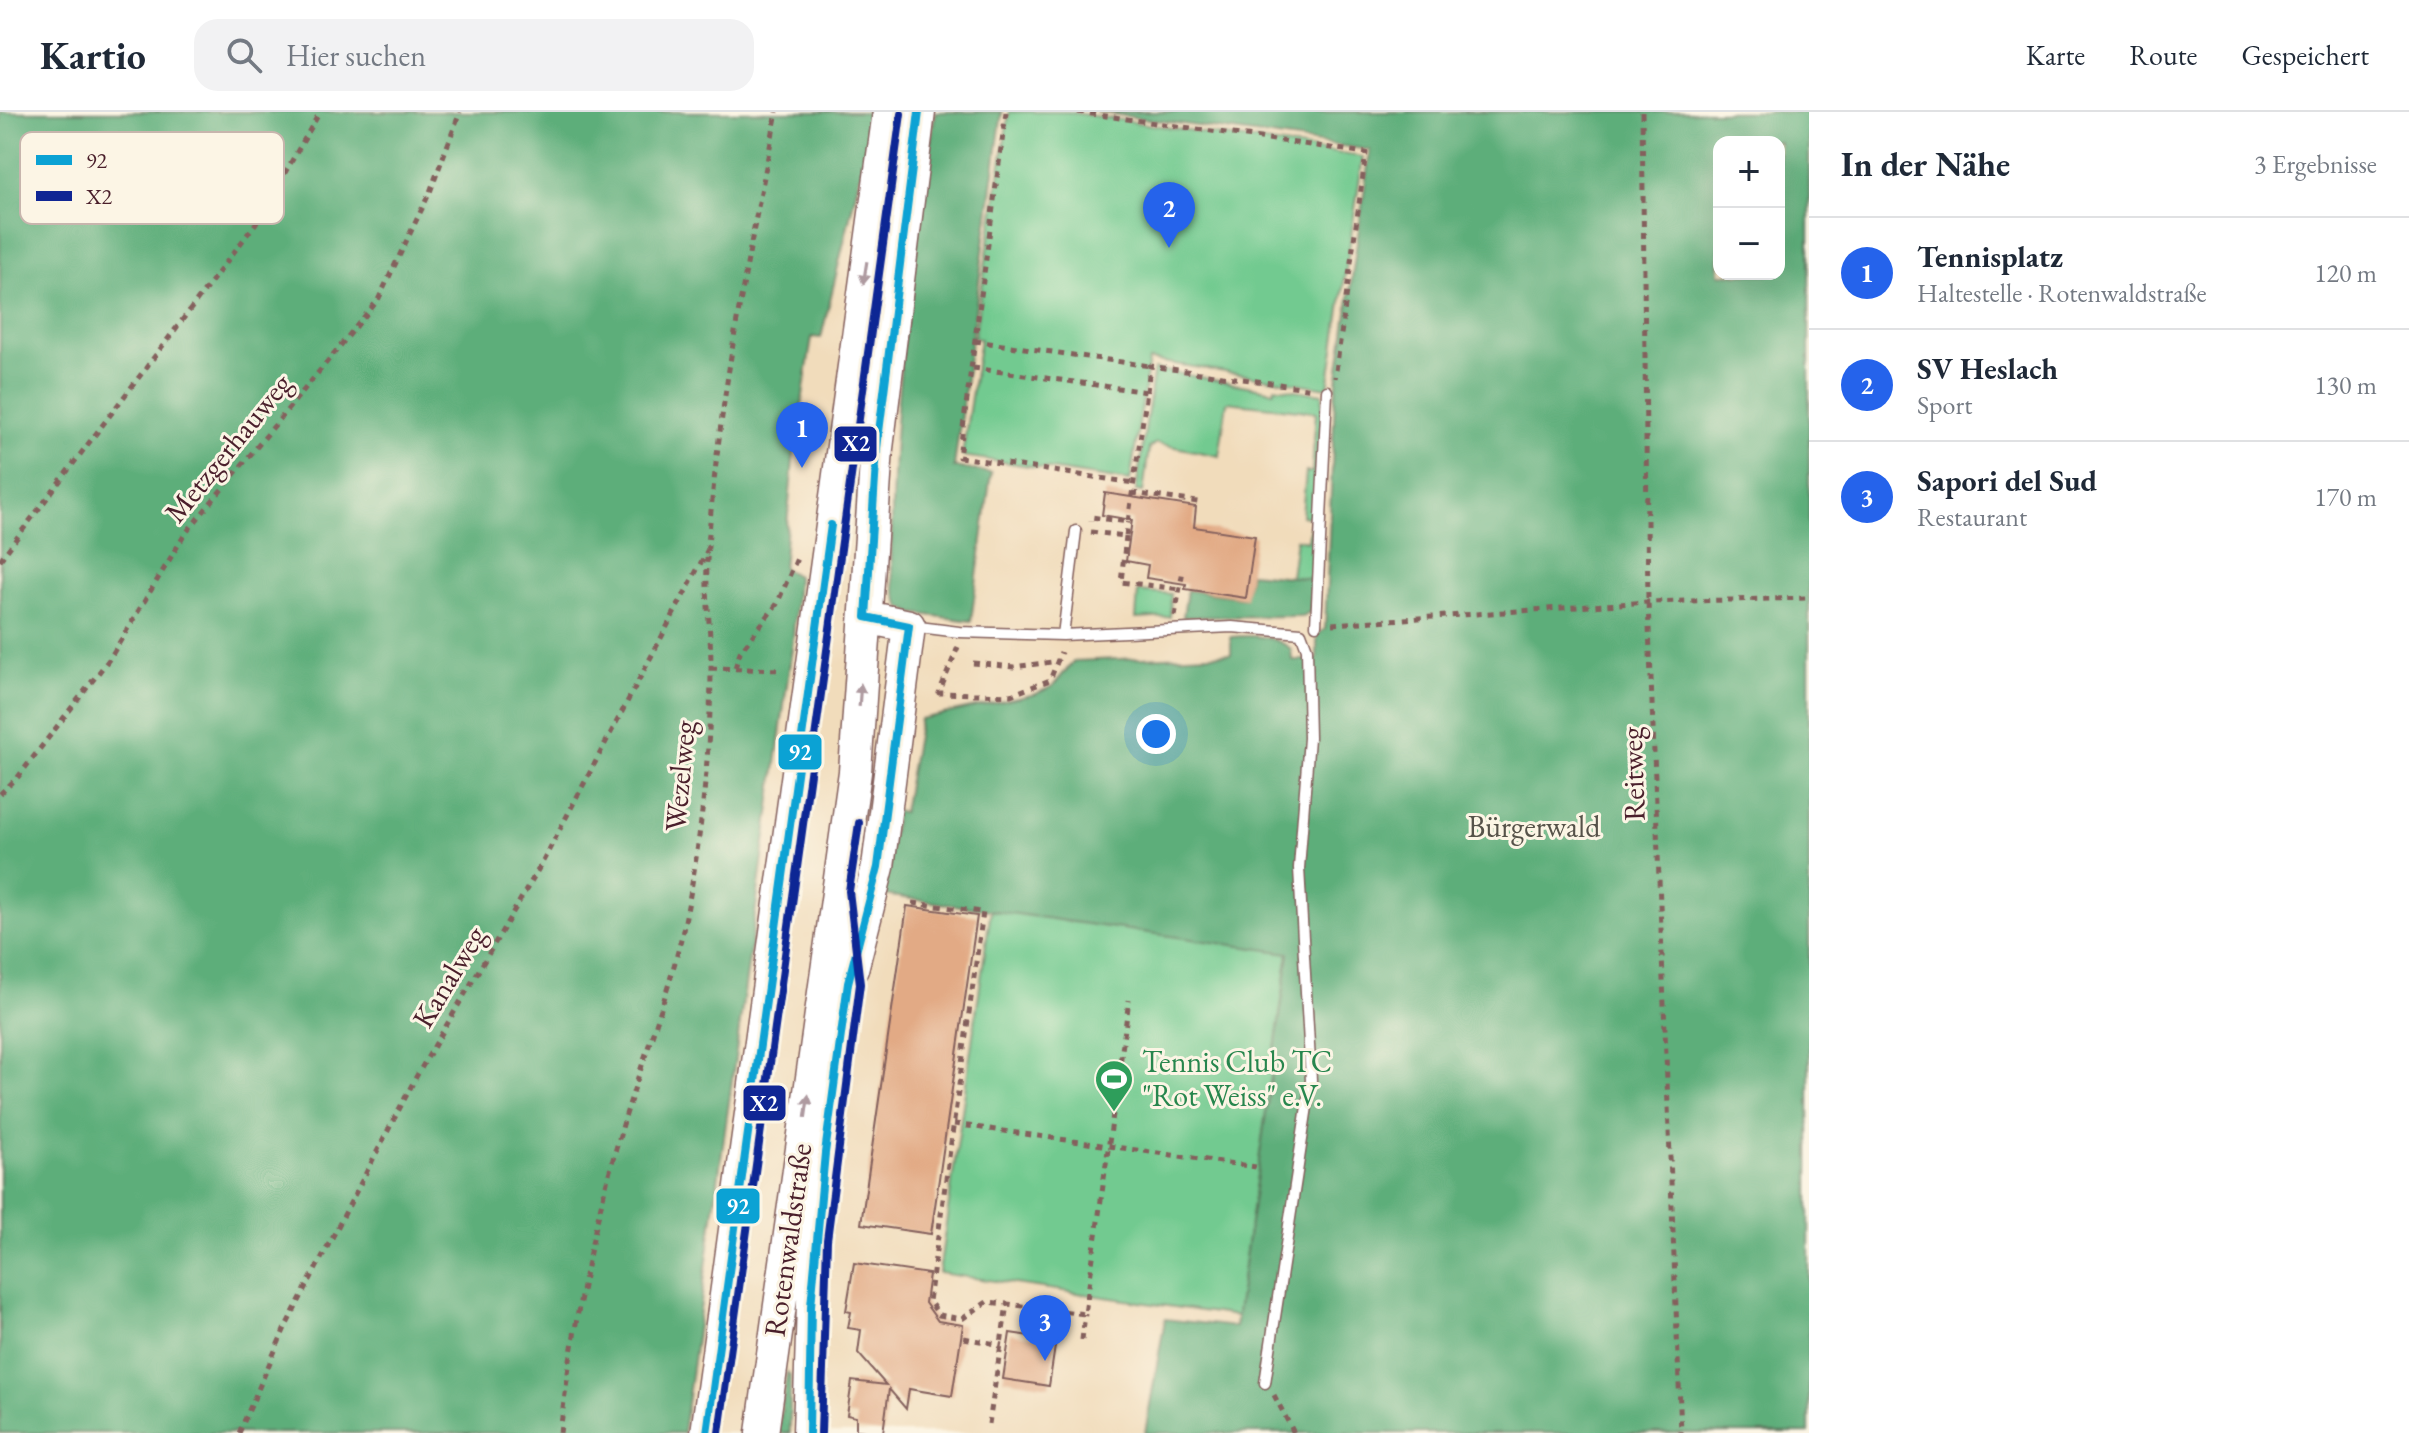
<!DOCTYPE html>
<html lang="de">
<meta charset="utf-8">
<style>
:root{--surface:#fff;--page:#f2f2f3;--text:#1f2937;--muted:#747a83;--line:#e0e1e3;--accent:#2563eb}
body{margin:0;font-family:"EB Garamond",serif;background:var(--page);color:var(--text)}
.controls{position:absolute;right:24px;top:24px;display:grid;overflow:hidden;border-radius:16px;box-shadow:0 8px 32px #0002}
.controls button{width:72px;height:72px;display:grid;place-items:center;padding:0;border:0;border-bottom:2px solid var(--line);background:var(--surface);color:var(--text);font:40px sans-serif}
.you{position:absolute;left:1156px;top:622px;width:28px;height:28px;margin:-20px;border:6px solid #fff;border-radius:50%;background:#1a73e8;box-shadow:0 0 0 12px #1a73e833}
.badge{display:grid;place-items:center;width:52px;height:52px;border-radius:50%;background:var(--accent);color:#fff;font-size:26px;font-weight:700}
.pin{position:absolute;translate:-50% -66px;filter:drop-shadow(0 2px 4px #0008)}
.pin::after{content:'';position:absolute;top:42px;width:28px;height:24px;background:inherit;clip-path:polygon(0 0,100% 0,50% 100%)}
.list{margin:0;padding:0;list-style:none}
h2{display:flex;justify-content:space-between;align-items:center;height:104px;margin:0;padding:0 32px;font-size:34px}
h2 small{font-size:26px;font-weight:400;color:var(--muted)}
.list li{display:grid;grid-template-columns:52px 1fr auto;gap:24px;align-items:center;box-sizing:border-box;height:112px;padding:0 32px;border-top:2px solid var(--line)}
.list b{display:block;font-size:30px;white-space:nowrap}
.list p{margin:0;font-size:26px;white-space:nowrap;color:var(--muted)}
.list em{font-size:26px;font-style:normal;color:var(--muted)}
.icon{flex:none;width:44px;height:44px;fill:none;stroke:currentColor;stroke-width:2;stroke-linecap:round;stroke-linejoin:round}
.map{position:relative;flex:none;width:1809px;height:1321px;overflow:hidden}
header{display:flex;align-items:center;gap:48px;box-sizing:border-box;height:112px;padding:0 40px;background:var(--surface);border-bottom:2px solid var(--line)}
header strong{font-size:38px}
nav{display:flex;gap:44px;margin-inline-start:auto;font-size:28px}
.search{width:560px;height:72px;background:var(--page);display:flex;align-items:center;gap:20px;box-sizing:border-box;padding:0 28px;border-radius:24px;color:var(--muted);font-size:30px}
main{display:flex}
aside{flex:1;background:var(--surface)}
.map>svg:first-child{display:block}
.green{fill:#72ca90;stroke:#5e745e;stroke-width:2}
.forest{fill:#5dae7a;stroke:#546652;stroke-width:2;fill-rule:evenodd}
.building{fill:#e2aa85}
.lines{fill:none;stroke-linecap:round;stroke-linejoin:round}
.service-casing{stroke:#84615d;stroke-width:13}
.trunk-casing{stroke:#84615d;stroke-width:35}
.path{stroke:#84615d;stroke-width:5;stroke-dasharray:6 6;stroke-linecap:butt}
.service{stroke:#fff;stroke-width:10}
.trunk{stroke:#fff;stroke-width:32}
.bus-1-casing{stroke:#fcf5e5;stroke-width:14}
.bus-2-casing{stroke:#fcf5e5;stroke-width:14}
.bus-1{stroke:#0ba2d4;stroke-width:8}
.bus-2{stroke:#102694;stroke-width:8}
.oneway{fill:#ae9aa0}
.labels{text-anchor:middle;stroke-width:6;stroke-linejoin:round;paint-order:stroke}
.street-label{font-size:30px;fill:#4a1f2b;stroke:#fcf5e5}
.park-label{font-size:30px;fill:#565249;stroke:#fcf5e5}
.leisure-label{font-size:30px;fill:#27864d;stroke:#fcf5e5;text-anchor:start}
.key{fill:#fcf5e5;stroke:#c7b5ad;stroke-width:2}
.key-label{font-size:22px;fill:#4a1f2b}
.line-badge{stroke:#fcf5e5;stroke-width:3}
.badge-label{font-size:22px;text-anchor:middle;font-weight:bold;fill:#fff}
</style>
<header>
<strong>Kartio</strong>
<div class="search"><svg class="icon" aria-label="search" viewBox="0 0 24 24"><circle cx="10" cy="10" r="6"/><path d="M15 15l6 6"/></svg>Hier suchen</div>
<nav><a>Karte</a><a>Route</a><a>Gespeichert</a></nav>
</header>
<main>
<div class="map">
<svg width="1809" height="1321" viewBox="0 0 1809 1321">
<rect width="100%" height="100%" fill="#fcf5e5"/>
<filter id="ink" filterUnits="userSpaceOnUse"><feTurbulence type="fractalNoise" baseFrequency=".0125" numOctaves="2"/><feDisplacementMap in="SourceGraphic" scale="16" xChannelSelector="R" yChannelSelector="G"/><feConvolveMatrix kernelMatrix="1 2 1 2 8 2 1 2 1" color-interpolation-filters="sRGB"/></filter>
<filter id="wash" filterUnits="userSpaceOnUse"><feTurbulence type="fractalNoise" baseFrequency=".006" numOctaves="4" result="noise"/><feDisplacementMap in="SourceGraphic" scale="32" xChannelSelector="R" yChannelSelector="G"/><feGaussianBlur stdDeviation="1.8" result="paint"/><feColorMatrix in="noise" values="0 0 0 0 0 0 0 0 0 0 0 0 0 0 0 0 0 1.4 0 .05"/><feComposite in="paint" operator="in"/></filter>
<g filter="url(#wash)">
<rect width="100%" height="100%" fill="#f1dcbb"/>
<path class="green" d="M1009,0h59l295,45 -35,231 -179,-28 -19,121 -168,-25 18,-117 -6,-1z
M1154,257l120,22 1,-4 48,7 -9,185 -23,-2 5,-38 12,2 3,-23 -9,-2 4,-44h6l4,-60 -89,-10 -8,54 -63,-13 -7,5 -6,44 -7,-1z
M1138,479l33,3 -1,23 -34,2z
M991,797l298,43 -52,364 -298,-43z"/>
<path class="forest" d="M0,0h875l-54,226 -9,-1 -19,124 -10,107 14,8 -4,65 -110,792h-683z
M935,0h67l-48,355 37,6 -20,148 -58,-8 -12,-6c-13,-25 -9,-62 -9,-90 1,-135 24,-271 43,-405z
M1096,0h713v1321h-664l20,-114 70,8 54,-374 -406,-58 13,-84 7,1 17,-93 116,-25 17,-8 21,-25 157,-7v-17c21,-2 43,-2 60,12l1,11h25v-25l8,-6 10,-232 35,-247zM1719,30h60v132h-60z
M1250,461l64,6 -4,33 -8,4 -119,1 4,-27 58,8z
M787,1260l3,3v58h-12z"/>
<g id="blocks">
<path class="building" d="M1105,381l91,14 -2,20 61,9 -9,62 -61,-9 1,-5 -40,-6 2,-13 -22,-4 6,-41 -30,-5z
M907,794l70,10 -46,318 -70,-10z
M854,1151l75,11 -4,29 13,18 25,4 -11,71 -43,-7 -3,20 -17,-20 -6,44 -27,-3v-13l-9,-2 5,-34 34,4 -28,-32 3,-23 -13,-2 3,-16 -5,-1z
M1010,1221l46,7 -7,46 -46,-7z"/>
</g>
</g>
<g filter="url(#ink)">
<use href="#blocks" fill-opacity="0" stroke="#84615d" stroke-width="2"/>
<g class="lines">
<defs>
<path id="service" d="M1316,513l11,-234
M911,514l48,6 104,3 169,-8 69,6 6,16 2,89 -10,130 12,212 -46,303
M1063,523l13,-104"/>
<path id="trunk" d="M852,857l26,-102 31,-241 -43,-9
M707,1321l182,-1321
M762,1321l93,-661 22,-324 42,-336
M809,1321l6,-194 33,-256 -6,-49"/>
</defs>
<use href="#service" class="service-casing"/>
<use href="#trunk" class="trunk-casing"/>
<path class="path" d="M1006,0l-47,345 175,26
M1078,0l288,41 -31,225
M1642,0l6,490 33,831
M975,229l175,25
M973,256l174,24 -19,130 -37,-5v4
M1147,280l3,-26 164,23
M1132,381l66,9
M1091,420l35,4 2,-14
M1126,424l-5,46 59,7
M0,448l256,-337 64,-111
M1175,504l8,-46
M1332,512l316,-22 161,-4
M958,535l-19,46 72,2 39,-15 11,-28
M973,551l41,4 45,-6
M711,556l72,2
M735,556l5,-16 37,-48 21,-48
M0,682l18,-17 92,-119 75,-124 193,-234 52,-108 30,-80
M913,791l70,9 -54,389 10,14 23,4 25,-17 20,2
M954,1012l302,43
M1040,1223l3,-26
M964,1226l38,7
M1082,1228l3,-26
M1274,1283l20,38
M989,1312l18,-120 78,10 44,-314
M239,1321l46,-105 131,-251 126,-214 165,-312
M560,1321c12,-101 31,-200 60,-298 21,-74 51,-143 66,-219 15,-74 25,-174 25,-249 0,-40 -7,-81 -3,-121 11,-147 40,-290 69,-434"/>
<use href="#service" class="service"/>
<use href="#trunk" class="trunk"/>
<defs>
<path id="bus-1" d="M707,1321l124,-908
M809,1321l2,-127 14,-153 23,-170 30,-116 31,-241 -43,-9 11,-169 42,-336"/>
<path id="bus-2" d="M719,1321l182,-1319
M821,1321l6,-193 33,-256 -11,-93 10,-68"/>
</defs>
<use href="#bus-1" class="bus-1-casing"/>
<use href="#bus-2" class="bus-2-casing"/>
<use href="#bus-1" class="bus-1"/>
<use href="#bus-2" class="bus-2"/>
</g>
<defs><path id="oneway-solid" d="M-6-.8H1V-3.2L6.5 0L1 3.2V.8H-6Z" transform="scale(2)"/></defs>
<g class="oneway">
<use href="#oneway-solid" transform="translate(865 161) rotate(99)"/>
<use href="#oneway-solid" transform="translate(860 583) rotate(-86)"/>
<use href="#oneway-solid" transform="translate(807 994) rotate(-82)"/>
</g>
</g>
<defs>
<symbol id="stadium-pin" viewBox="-11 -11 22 30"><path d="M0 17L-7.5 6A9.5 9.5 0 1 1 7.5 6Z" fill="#2e9e5b" stroke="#fcf5e5"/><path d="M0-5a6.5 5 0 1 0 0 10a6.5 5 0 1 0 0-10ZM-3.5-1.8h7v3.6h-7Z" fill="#fff"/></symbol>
</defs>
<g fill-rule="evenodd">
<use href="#stadium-pin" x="1092" y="945" width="44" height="60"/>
</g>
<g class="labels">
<g class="street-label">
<text transform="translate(228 336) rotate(-51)" y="10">Metzgerhauweg</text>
<text transform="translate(1633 662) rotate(-92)" y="10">Reitweg</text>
<text transform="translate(680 664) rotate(-85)" y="10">Wezelweg</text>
<text transform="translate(449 865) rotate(-59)" y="10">Kanalweg</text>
<text transform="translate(788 1128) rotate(-82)" y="10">Rotenwaldstraße</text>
</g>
<g class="park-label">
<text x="1534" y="725">Bürgerwald</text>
</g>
<g class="leisure-label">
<text x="1142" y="960">Tennis Club TC<tspan x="1142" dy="34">"Rot Weiss" e.V.</tspan></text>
</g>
</g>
<rect x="20" y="20" width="264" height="92" rx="12" class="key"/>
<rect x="36" y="43" width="36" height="10" fill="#0ba2d4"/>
<rect x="36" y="79" width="36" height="10" fill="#102694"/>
<g class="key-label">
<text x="86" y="56">92</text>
<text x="86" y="92">X2</text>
</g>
<g class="line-badge">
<rect x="833" y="313" width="45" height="38" rx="8" fill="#102694"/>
<rect x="777" y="621" width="46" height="38" rx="8" fill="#0ba2d4"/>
<rect x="742" y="972" width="45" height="38" rx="8" fill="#102694"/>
<rect x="715" y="1075" width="46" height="38" rx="8" fill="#0ba2d4"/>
</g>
<g class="badge-label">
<text x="856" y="339">X2</text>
<text x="800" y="648">92</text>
<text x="764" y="999">X2</text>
<text x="738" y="1102">92</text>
</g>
</svg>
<div class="controls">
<button>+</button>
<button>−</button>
</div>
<div class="you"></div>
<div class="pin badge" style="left:802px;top:356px">1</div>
<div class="pin badge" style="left:1169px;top:136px">2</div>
<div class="pin badge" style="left:1045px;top:1249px">3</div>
</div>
<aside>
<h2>In der Nähe<small>3 Ergebnisse</small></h2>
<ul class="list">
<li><span class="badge">1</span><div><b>Tennisplatz</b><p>Haltestelle · Rotenwaldstraße</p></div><em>120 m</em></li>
<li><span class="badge">2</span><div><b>SV Heslach</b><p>Sport</p></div><em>130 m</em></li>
<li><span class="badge">3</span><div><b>Sapori del Sud</b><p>Restaurant</p></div><em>170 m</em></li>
</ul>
</aside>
</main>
